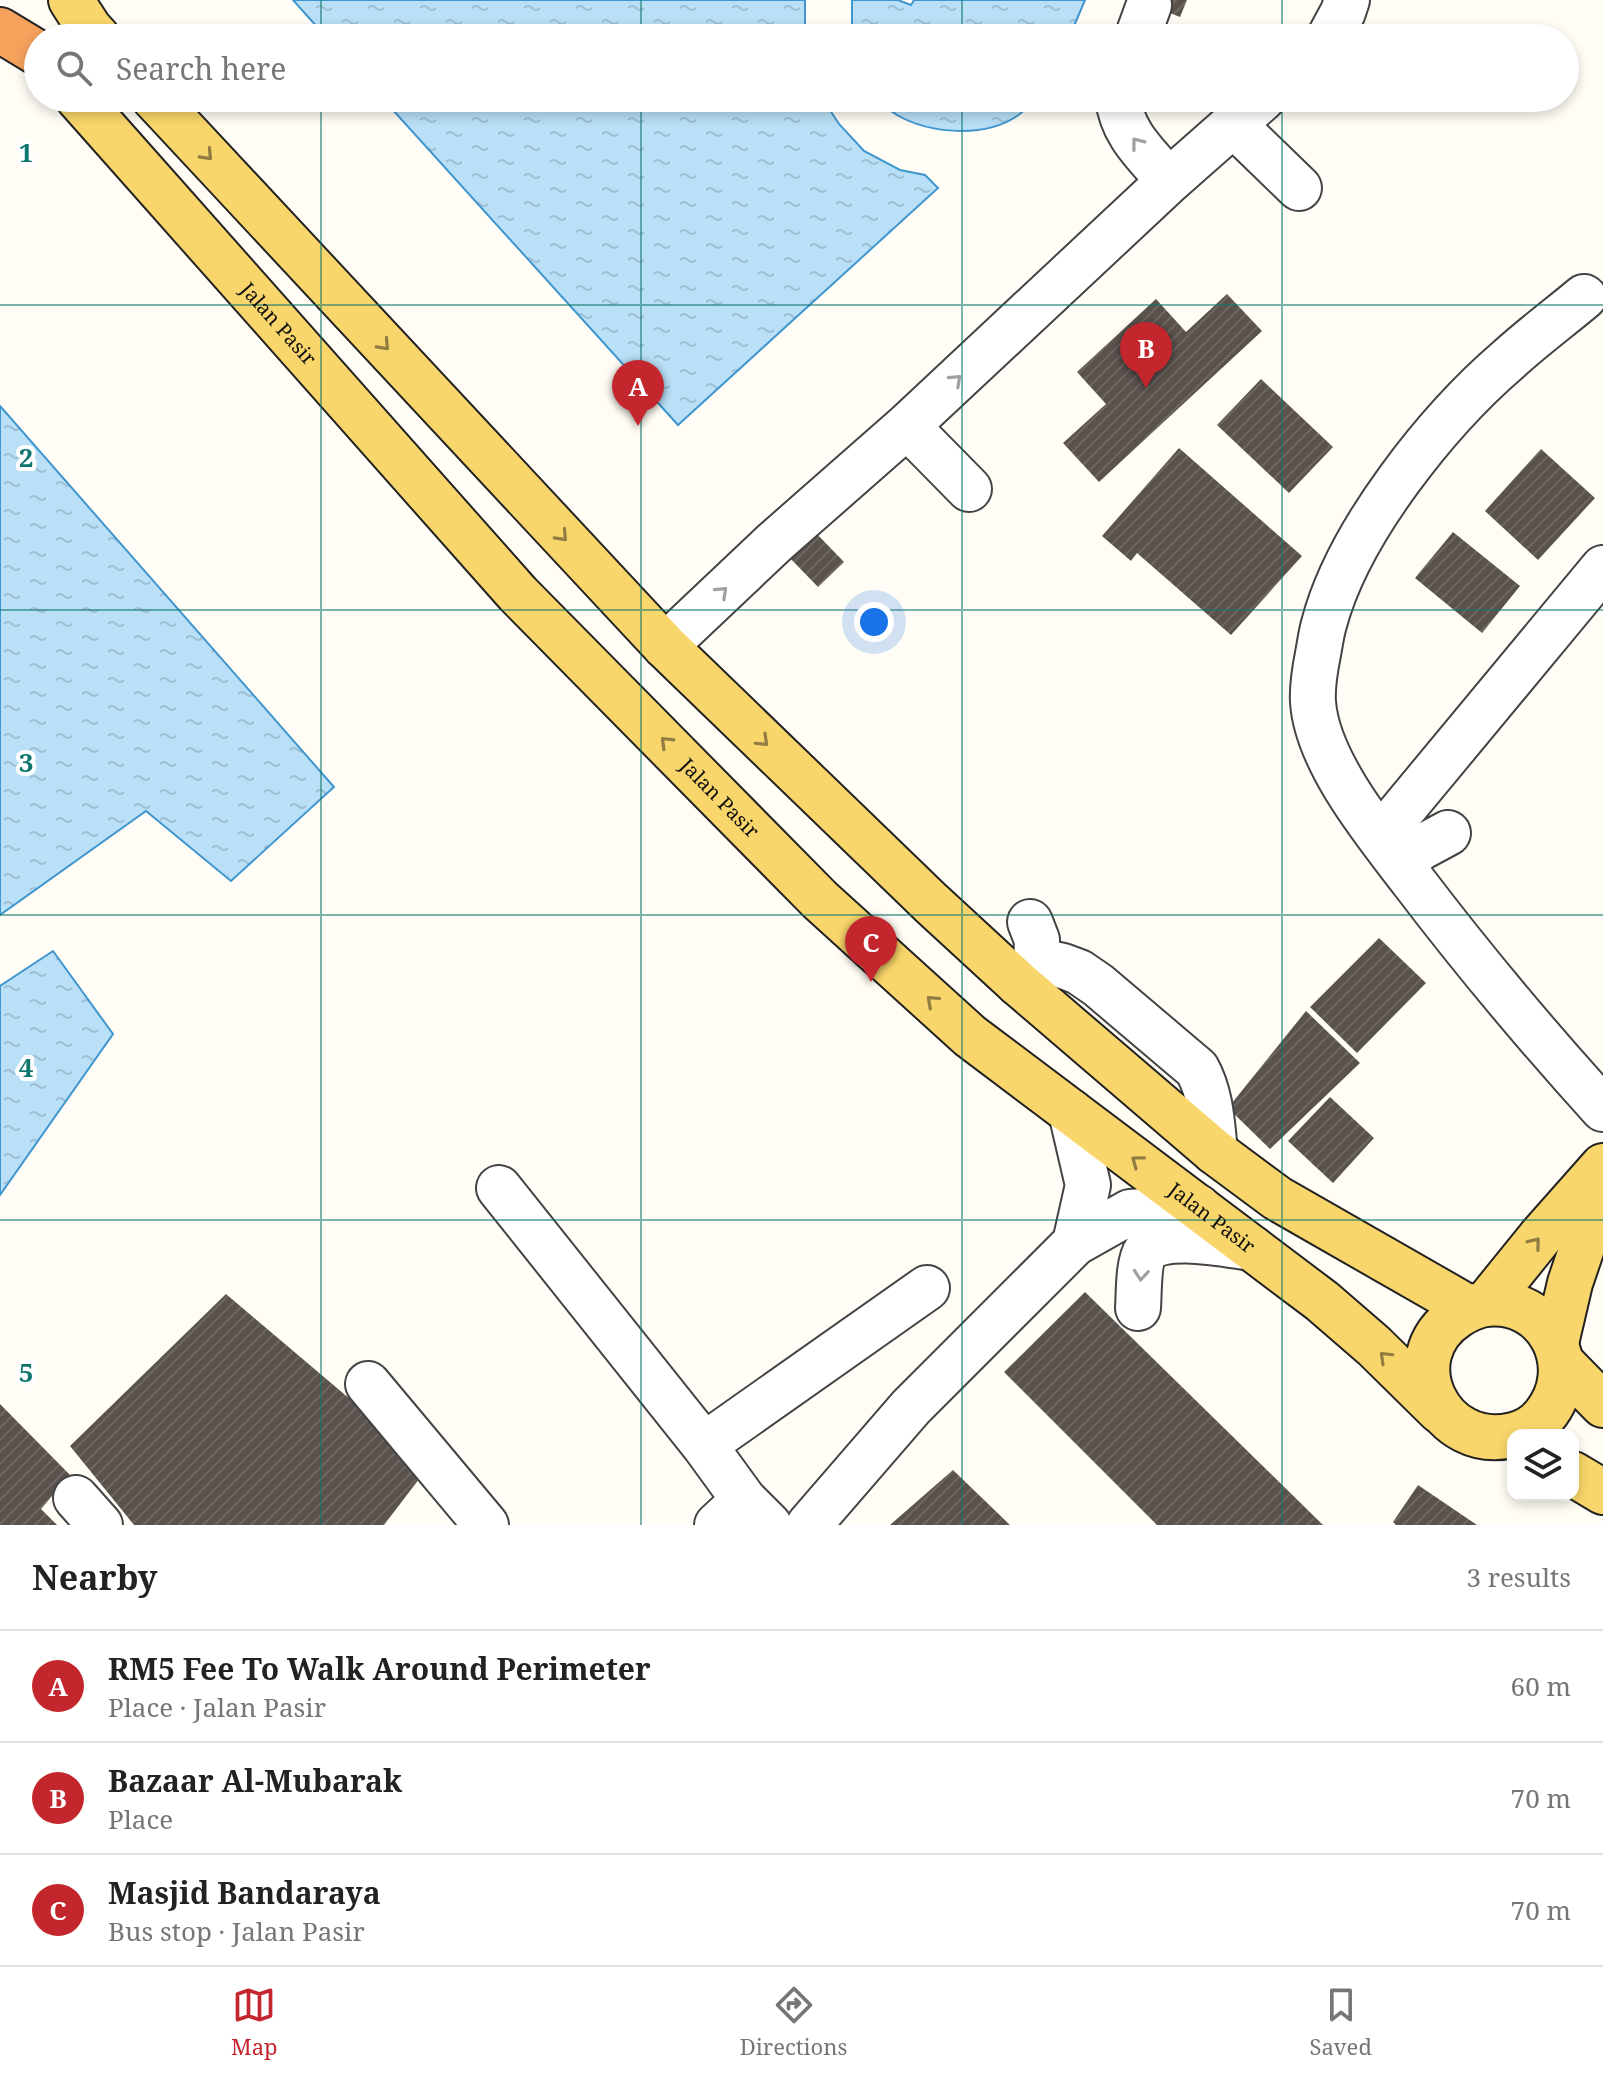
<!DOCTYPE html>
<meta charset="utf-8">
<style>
:root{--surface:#fff;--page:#f6f6f6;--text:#222;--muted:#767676;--line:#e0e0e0;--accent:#c4262e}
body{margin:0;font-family:"Noto Serif",serif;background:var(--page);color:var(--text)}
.controls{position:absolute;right:24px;bottom:24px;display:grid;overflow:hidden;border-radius:16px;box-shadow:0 4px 12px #0003}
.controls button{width:72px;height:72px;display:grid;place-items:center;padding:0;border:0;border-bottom:2px solid var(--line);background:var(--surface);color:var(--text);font:40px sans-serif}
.you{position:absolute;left:874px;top:622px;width:28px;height:28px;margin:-20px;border:6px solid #fff;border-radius:50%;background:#1a73e8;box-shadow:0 0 0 12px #1a73e833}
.badge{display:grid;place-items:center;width:52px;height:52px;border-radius:50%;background:var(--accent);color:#fff;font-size:26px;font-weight:700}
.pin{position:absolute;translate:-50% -66px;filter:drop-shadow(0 2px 4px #0008)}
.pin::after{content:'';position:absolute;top:42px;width:28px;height:24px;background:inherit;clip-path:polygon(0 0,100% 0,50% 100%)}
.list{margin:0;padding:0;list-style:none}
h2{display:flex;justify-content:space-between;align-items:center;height:104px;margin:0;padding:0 32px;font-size:34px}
h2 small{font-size:26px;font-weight:400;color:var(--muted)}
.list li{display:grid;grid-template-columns:52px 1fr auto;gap:24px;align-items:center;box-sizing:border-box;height:112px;padding:0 32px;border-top:2px solid var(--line)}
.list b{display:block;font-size:30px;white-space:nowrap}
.list p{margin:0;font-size:26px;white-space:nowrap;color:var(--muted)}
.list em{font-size:26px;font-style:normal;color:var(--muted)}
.icon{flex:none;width:44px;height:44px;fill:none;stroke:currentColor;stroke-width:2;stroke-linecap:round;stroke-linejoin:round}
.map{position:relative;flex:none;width:1603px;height:1525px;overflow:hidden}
.search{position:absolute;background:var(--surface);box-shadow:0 4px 12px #0003;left:24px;right:24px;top:24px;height:88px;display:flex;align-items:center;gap:20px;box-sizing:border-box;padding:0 28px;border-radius:44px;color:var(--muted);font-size:30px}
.sheet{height:440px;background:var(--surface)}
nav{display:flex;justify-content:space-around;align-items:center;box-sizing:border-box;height:112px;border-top:2px solid var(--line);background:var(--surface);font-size:22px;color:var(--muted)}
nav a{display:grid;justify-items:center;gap:4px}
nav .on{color:var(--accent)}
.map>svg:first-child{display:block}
.water{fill:url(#water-ripples);stroke:#3f96cf;stroke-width:2}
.building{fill:url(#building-hatch)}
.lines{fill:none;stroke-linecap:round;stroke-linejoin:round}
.minor-casing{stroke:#444;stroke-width:48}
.major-casing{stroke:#222;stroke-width:48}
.highway-casing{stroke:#222;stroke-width:48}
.minor{stroke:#fff;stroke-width:44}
.major{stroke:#f9d66b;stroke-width:44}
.highway{stroke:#f5a25d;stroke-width:44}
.oneway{stroke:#a0a0a0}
.oneway2{stroke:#917d42}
.grid{fill:none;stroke:#0f766e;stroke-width:2;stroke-opacity:0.55}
.labels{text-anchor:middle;stroke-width:8;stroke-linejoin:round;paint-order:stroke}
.street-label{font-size:20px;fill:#111;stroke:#fff}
.grid-label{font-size:26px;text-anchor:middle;font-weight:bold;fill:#0f766e;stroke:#fff;stroke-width:8;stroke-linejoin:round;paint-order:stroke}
</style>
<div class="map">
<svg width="1603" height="1525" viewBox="0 0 1603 1525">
<defs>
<pattern id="water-ripples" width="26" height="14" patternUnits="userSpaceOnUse" patternTransform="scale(2)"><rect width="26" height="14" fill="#b9e0f7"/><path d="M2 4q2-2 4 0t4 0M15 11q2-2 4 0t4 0" fill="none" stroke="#9ebfd3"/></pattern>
<pattern id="building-hatch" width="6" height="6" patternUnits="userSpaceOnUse" patternTransform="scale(2)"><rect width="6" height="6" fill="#5a524d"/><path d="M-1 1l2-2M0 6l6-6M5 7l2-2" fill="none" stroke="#6d6662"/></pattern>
</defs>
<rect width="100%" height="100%" fill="#fffdf5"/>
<path class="water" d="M293,0h512v38h-478z
M852,0h46l13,5 3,-5h171l-16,38h-217z
M382,98h440l17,26 25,27 36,19 25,5 13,13 -260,237z
M879,98h156c-5,6 -11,14 -18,18 -32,22 -87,18 -120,-1 -7,-4 -13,-11 -18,-17z
M0,406l334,381 -103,94 -85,-70 -146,104z
M53,951l60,83 -113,161v-209z"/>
<path class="building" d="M1137,0h50l-7,17z
M1227,294l35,37 -163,151 -36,-39 43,-39 -29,-32 79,-73 30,33z
M1261,379l72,68 -44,46 -72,-68z
M1179,448l123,108 -71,79 -94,-82 -6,8 -29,-25z
M1541,449l54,49 -57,62 -53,-49z
M814,531l30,31 -26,25 -30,-31z
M1453,532l67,54 -38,47 -67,-55z
M1379,938l47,45 -69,70 -47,-46z
M1306,1011l54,52 -90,86 -42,-41z
M1330,1097l44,41 -41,45 -45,-42z
M1085,1292l238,233h-166l-153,-153z
M226,1294l203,172 -45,59h-250l-64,-79z
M0,1404l70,71 -29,34 16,16h-57z
M953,1470l57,55h-120z
M1418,1485l59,40h-81l-3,-3z"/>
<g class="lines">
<defs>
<path id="minor" d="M1137,38l12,-33
M1329,38l14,-26 4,-12
M1118,98c4,36 28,56 51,83
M1233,124l66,64
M1584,297c-25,21 -51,40 -75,62 -71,61 -161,173 -185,265 -3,10 -4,20 -6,30 -3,15 -6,33 -5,48 4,60 64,132 100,179 60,79 123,154 190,228
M907,426l62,63
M665,646l110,-104 132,-116 262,-245 94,-83
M1380,837l223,-269
M1399,863l23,-16 26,-14
M1030,922l7,18 -1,24
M1019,984l10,-16 7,-4 13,-1 14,3 16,6 19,13 99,84c14,25 15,54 18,83
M1071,1112l17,73 -13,58
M499,1188l205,257 40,55 25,25
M1138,1308c1,-14 0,-46 8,-57 17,-20 82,-6 106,-3
M368,1384l118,141
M704,1445l223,-157
M76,1498l24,27
M717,1525l27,-25
M809,1525l102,-118 164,-164 55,-31 68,-5"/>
<g id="major">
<path d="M71,0l18,28 9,10"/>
<path id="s1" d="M78,98l440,496 302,306 150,136 352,265 52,45 66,65"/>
<path d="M154,98l511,548 266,257 88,81 196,168 62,46 192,110"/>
<path d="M1486,1304l55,-68 62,-70"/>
<path d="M1556,1343l14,-60 33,-97"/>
<path d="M1562,1363l41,42"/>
<path d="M1513,1435c-73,18 -119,-77 -56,-119 9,-6 17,-10 28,-12 63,-8 99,64 59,112 -7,9 -19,16 -30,19"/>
<path d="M1573,1474l30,18"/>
</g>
<path id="highway" d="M0,30l38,23"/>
</defs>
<use href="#minor" class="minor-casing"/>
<use href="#major" class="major-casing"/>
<use href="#highway" class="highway-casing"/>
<use href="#minor" class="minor"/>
<use href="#major" class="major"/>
<use href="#highway" class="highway"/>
</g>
<defs><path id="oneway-chevron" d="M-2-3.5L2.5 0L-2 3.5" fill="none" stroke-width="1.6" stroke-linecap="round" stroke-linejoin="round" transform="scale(2)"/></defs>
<g class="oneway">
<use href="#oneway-chevron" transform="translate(1137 143) rotate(-128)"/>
<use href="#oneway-chevron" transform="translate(956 380) rotate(-43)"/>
<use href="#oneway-chevron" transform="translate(722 592) rotate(-43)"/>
<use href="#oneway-chevron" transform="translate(1141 1275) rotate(95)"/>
</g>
<g class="oneway2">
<use href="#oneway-chevron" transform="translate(207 155) rotate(47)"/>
<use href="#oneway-chevron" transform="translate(384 345) rotate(47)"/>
<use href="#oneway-chevron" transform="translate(562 536) rotate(47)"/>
<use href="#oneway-chevron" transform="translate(763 741) rotate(44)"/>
<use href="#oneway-chevron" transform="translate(666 742) rotate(-135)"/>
<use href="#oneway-chevron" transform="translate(932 1001) rotate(-138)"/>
<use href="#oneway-chevron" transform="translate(1137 1161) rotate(-143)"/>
<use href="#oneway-chevron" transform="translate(1535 1243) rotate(-51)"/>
<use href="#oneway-chevron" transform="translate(1385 1357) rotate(-136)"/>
</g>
<path class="grid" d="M321,0v38M641,0v38M962,0v38M1282,0v38M321,98v1427M641,98v1427M962,98v1427M1282,98v1427M0,305h1603M0,610h1603M0,915h1603M0,1220h1603"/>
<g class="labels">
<g class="street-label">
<text dy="7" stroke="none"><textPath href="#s1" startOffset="302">Jalan Pasir</textPath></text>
<text dy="7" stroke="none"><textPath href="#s1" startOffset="950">Jalan Pasir</textPath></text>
<text dy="7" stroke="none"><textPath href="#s1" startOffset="1598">Jalan Pasir</textPath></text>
</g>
</g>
<g class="grid-label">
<text x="26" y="162">1</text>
<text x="26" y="467">2</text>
<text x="26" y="772">3</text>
<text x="26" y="1077">4</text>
<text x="26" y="1382">5</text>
</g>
</svg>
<div class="controls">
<button><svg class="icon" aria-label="layers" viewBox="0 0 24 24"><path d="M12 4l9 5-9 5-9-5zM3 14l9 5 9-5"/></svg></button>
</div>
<div class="you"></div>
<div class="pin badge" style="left:638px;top:426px">A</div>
<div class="pin badge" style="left:1146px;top:388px">B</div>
<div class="pin badge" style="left:871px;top:982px">C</div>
<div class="search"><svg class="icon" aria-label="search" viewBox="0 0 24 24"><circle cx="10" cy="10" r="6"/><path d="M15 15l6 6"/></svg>Search here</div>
</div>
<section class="sheet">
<h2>Nearby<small>3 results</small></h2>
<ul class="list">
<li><span class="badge">A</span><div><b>RM5 Fee To Walk Around Perimeter</b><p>Place · Jalan Pasir</p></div><em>60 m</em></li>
<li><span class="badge">B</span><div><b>Bazaar Al-Mubarak</b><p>Place</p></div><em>70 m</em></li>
<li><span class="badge">C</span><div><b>Masjid Bandaraya</b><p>Bus stop · Jalan Pasir</p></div><em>70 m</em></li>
</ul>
</section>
<nav>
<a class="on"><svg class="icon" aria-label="map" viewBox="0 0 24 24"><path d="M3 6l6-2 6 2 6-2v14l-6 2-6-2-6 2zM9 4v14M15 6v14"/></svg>Map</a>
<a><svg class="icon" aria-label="directions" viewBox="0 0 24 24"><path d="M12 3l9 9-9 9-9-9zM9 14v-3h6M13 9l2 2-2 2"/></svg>Directions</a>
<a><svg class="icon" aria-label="saved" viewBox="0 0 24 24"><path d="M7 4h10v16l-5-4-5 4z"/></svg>Saved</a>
</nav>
